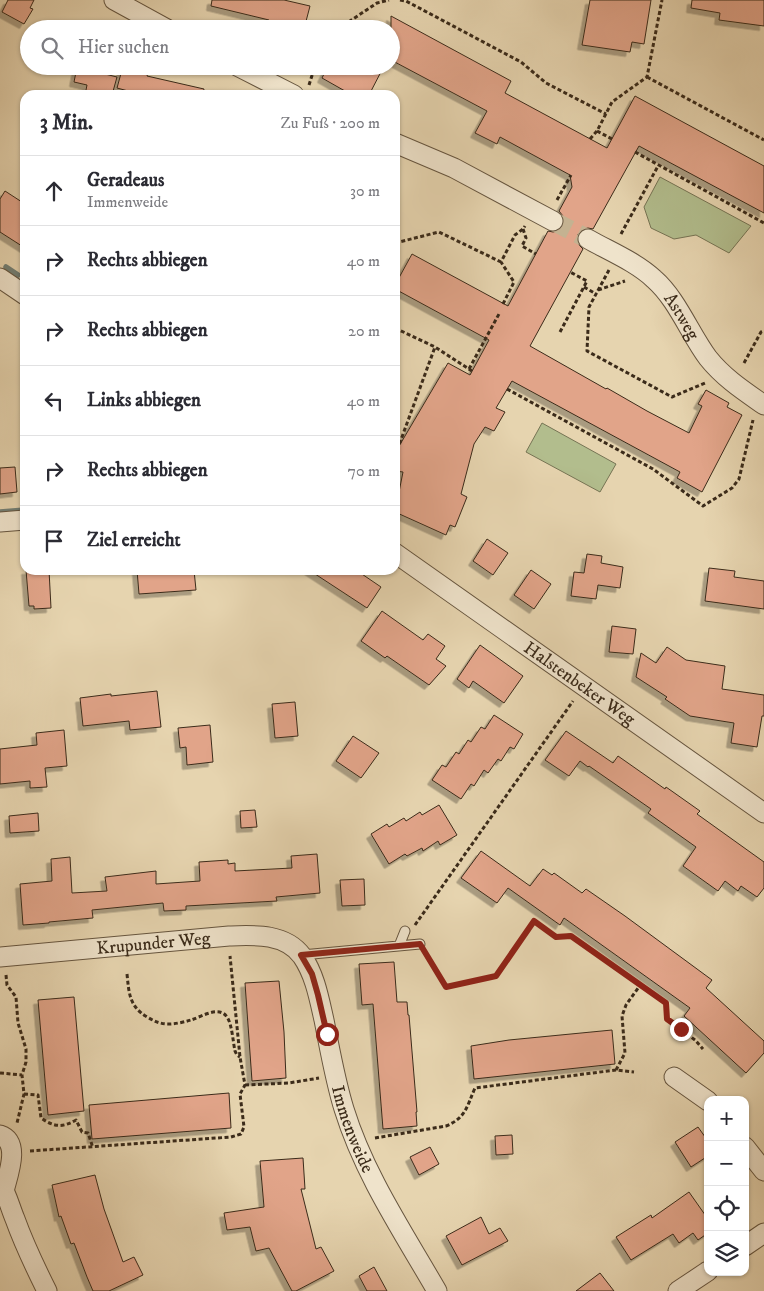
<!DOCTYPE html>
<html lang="de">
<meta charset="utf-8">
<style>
:root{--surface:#fff;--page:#f2f2f3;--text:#2b2b33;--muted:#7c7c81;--line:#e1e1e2}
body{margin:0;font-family:"IM FELL DW Pica",serif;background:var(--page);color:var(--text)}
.controls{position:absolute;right:15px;bottom:15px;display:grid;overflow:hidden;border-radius:10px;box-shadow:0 1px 4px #0004}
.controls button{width:45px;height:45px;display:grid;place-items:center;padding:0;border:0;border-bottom:1px solid var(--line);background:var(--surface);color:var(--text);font:25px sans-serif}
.stop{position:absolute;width:15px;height:15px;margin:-11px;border:4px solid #8f2418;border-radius:50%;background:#fff}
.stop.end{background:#8f2418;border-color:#fff;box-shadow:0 1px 5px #0008}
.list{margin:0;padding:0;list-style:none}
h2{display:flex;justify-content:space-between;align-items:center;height:65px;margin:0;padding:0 20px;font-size:21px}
h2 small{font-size:16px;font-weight:400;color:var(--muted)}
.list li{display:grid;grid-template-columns:32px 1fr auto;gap:15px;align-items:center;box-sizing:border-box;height:70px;padding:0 20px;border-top:1px solid var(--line)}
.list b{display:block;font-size:19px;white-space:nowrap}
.list p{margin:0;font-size:16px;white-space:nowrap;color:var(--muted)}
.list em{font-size:16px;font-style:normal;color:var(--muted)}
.icon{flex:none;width:28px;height:28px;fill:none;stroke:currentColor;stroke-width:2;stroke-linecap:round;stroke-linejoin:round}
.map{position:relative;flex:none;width:764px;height:1291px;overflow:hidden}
.search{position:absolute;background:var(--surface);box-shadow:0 1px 4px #0004;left:20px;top:20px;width:380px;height:55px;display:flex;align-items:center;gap:12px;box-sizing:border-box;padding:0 18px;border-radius:28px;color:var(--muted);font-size:19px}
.panel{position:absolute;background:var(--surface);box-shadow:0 1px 4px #0004;left:20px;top:90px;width:380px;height:485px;border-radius:15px}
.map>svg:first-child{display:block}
.green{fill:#b2bd8d;stroke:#767454}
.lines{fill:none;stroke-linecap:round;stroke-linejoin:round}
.stream{stroke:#727f75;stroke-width:5.5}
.building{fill:#e1a489;stroke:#3b2b1a;filter:url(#shadow)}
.minor-tunnel{stroke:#c4b291;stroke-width:19;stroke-dasharray:19 9;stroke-linecap:butt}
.service-casing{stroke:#66553f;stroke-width:11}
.minor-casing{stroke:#66553f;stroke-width:21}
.path{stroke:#3b2b1a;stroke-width:3;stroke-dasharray:4 2.5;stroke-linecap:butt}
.service{stroke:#efe3cb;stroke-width:9}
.minor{stroke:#efe3cb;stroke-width:19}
.route{stroke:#8f2418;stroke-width:6}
.labels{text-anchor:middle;stroke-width:4;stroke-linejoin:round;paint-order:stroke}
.street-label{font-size:18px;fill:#3b2b1a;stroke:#efe3cb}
</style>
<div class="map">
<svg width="764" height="1291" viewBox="0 0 764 1291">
<defs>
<filter id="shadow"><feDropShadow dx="-4.5" dy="4.5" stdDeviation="0" flood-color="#0004"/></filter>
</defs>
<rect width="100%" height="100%" fill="#e6d4af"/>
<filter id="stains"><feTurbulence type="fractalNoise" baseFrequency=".004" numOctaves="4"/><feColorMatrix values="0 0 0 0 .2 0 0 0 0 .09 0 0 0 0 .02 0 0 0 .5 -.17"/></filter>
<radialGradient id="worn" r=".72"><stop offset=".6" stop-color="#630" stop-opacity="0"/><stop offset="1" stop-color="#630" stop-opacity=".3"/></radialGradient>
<path class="green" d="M660,177l91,49 -22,27 -33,-18 -22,4 -23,-11 -7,-21z
M542,423l74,41 -16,28 -74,-40z"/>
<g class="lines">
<path class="stream" d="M6,267l12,8
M0,512l25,-2"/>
</g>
<path class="building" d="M8,0h26l-4,8 3,1 -9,15 -22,-12z
M212,0h72l26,6 -6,23h-37l2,-9 -58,-14z
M590,0h61l-7,44 -12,-2 -2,10 -48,-7z
M692,0h72v26l-45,-6 1,-7 -29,-5z
M391,16l120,65 -6,12 102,55 28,-52 129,70v47l-125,-67 -46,83 -5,-1 -5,1 -5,5 -1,5 1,5 5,5 -53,97 76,43 1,-1 40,23 42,22 13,-27 -4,-2 8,-14 23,13 -2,4 15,8 -40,77 -25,-14 3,-6 -168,-91 -16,27 9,4 -11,19 -9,-4 -11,17 -13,50 6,3 -12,30 -5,-2 -4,10 -51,-23 8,-40 -8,-1v-18l53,-90 22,12 19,-35 -94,-51v-4l17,-31 96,52 40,-75 5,1 5,-1 5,-4 1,-7 -1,-4 -4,-5 13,-24 -2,-12 -70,-38 -3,7 -22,-11 12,-22 -96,-51z
M123,66h27l-3,10 57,13 -1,6h-60l-26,-7z
M328,66h56l-15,29h-17l-30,-17z
M77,67l40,10 -5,18h-27l2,-10 -13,-3z
M5,191l20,13v44l-25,-16v-33z
M15,467l2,25 -17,2v-26z
M487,539l21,14 -15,22 -20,-14z
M587,554l15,2 -1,7 22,4 -3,21 -22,-3 -2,14 -25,-3 3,-24 10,1z
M709,568l26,3 -1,6 30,4v28l-59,-8z
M26,570h23l2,38 -17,1v-3h-5z
M137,570h57l2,20 -57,4z
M309,570h47l25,17 -14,21z
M531,570l20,14 -17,25 -20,-14z
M382,611l41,29 5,-6 17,12 -9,13 10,7 -17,19 -42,-29 -2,2 -24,-17z
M612,626l24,3 -3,25 -24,-2z
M480,645l43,31 -19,27 -31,-22 -4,7 -12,-9z
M667,647l19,13 39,6 -3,23 42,6v21h-2l-5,31 -26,-4 3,-20 -44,-7 -25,-17 2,-2 -31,-20 5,-24 15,10z
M157,691l4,36 -31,3 -1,-9 -46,5 -3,-28 31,-4v2z
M295,702l3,34 -23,2 -3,-34z
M494,715l29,19 -9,15 -4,-2 -9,14 -3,-2 -10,14 -4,-3 -10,16 -3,-2 -10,15 -29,-19 10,-15 4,2 10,-15 3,2 9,-14 3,2 10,-15 4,2z
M210,725l3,37 -26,3 -1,-18 -6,1 -2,-20z
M64,730l3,36 -22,2 2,19 -17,1v-7l-30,3v-35l37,-4 -1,-12z
M566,731l47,32 5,-7 47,33 1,-2 34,24 -3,3 67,48v26l-7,9 -16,-11 -3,5 -13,-10 -7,10 -35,-25 13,-19 -48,-34 3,-4 -62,-43 -1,1 -8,-6 -11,15 -24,-16z
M353,736l26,17 -18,25 -25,-17z
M439,805l18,30 -17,10 -2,-4 -15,10 -1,-3 -15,8 -2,-2 -16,10 -18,-30 16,-10 2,3 15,-9 2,3 14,-9 2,3z
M255,810l2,17 -16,1 -1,-17z
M38,813l1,18 -29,2 -1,-17z
M481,851l49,35 13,-17 9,6 2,-2 28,20 4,-4 39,27 87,64 -6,8 58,53v12l-18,20 -62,-57 6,-8 -126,-90 -4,7 -52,-37 -11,15 -36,-25z
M317,854l3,39 -44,4 1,4 -91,5v4l-22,1 -1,-8 -71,7 1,8 -44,4v1l-26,2 -3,-41 32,-3 -1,-22 19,-2 2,36 35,-2 -2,-14 51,-6v13l44,-3 -1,-19 29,-2v4l7,-1v8l57,-3 -1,-12z
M364,879l1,26 -23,1 -2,-26z
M394,962l3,40h10l1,13h1l8,97h-1l1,14 -34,3 -10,-125 -11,1 -3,-41z
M279,981l5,51 2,46 -34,3 -7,-98z
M74,997l10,114 -36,4 -10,-115z
M612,1030l3,34 -141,15 -3,-33 38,-6z
M229,1093l2,35 -139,11 -3,-34z
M698,1127l10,14v15l-17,11 -16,-25z
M512,1135l1,19 -17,1 -1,-19z
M430,1147l9,17 -20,11 -9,-18z
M303,1158l2,31h-4l15,60 5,-2 13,24 -38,20h-4l-23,-43 -13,3 -6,-24 -23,3 -3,-17 40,-6 -4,-46z
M95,1175l9,34 19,53 11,-5 9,18 -34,16h-16l-6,-14 -13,-34 -3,1 -10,-28 -2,1 -7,-32z
M689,1192l19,27v14l-10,7 -5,-7 -14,10 -6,-9 -42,26 -15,-23 35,-22 1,3z
M481,1217l8,17 11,-6 8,13 -46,24 -16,-29z
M374,1267l13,24h-20l-8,-15z
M600,1273l14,18h-38z"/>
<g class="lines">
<path class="minor-tunnel" d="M553,221l35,18"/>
<defs>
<path id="service" d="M399,946l6,-15
M302,955l118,-11"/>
<g id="minor">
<path d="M114,0l53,29"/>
<path d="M237,66l57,29"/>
<path d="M395,143l59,25 99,53"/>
<path id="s1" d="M588,239c21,12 48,23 66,40 23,20 36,55 54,79 16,20 36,33 56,47"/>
<path d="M0,278l25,17"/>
<path d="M0,522l25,-2"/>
<path id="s2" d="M395,553l369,260"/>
<path id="s3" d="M0,957l229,-21c25,-1 56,-3 73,20 13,19 17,42 22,64 6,30 11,60 20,89 20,65 59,123 93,182"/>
<path d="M674,1077l34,24"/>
<path d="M0,1135c21,7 8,40 4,56"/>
<path d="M745,1147l19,24"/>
<path d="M0,1183c7,11 10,24 15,36 9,25 20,48 32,72"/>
<path d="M745,1246l19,-13"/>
<path d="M678,1291l30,-20"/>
</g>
</defs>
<use href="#service" class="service-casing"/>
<use href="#minor" class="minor-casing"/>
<path class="path" d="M400,0l6,1 115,61 25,21 60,31
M338,29l39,-26 12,-3
M647,77l117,63
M309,85l6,-19
M597,131l15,8
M590,139l7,-8 15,-29 35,-25 15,-77
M635,152l129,71
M557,200l14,-25
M523,229l3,9 -4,8 14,8
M621,234l37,-68
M395,243l44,-11 62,30
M609,270l-20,37 -2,44 85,46 33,-14
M584,287l12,7
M598,290l27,-9
M503,304l11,-22 -13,-20 14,-27 8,-6 2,-3
M395,328l40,19 37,24
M560,332l27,-51 -17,-9
M744,363l17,-31 3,-1
M469,369l30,-55
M507,389l146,80 50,37 29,-18 7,-9 14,-59
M395,456l40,-109
M415,925l158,-224
M426,954l20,33 51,-11 37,-55 22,16 15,-2 96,68v16l28,21 8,9
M127,974c2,19 2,32 20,43 7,4 13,7 21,7 8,0 16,-2 23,-4 10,-3 28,-15 36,-3 5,7 6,25 8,34l2,4 3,2
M6,975l1,10 9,12 2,26 8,26v13l-4,13 2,19 -7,29
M616,1070l9,-17 -3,-37 4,-11 15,-21
M0,1073l22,2
M245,1085l44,-2 30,-5
M24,1094l14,1 3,23c13,9 21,10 35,2l6,12 6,1 5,15
M375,1138l71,-12c20,-8 21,-20 29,-38l141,-18 18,2
M30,1151l201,-14 10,-3 3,-7 -4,-33 5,-9 -5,-28 -10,-101"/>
<use href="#service" class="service"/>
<use href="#minor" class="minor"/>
</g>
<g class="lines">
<path class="route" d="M327,1034l-9,-39 -6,-21 -11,-19 119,-11 26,43 50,-11 38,-55 22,16 15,-1 95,67 1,16 14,10"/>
</g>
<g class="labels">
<g class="street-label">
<text dy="6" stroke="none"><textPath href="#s1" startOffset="124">Astweg</textPath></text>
<text dy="6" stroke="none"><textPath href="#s2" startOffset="226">Halstenbeker Weg</textPath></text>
<text dy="6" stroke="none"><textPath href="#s3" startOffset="154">Krupunder Weg</textPath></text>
<text dy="6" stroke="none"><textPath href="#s3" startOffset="490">Immenweide</textPath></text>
</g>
</g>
<rect width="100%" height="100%" filter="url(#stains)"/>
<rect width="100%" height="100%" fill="url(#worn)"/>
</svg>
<div class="controls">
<button>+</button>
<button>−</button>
<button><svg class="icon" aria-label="locate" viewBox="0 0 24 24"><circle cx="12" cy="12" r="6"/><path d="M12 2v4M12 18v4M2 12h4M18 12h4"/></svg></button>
<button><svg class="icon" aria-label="layers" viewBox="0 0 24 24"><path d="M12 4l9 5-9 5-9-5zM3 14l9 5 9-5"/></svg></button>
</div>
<div class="stop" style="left:327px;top:1034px"></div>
<div class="stop end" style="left:681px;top:1029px"></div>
<div class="search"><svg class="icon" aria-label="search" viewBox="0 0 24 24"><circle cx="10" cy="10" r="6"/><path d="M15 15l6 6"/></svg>Hier suchen</div>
<section class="panel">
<h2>3 Min.<small>Zu Fuß · 200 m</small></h2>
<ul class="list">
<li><svg class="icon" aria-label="ahead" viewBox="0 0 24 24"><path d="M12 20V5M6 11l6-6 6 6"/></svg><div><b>Geradeaus</b><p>Immenweide</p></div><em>30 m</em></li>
<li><svg class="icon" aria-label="right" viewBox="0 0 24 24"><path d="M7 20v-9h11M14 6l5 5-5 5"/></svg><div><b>Rechts abbiegen</b></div><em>40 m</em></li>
<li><svg class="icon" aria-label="right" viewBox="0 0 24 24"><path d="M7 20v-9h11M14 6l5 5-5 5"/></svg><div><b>Rechts abbiegen</b></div><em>20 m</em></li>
<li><svg class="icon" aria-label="left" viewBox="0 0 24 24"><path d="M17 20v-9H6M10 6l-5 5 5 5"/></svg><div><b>Links abbiegen</b></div><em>40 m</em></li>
<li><svg class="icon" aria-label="right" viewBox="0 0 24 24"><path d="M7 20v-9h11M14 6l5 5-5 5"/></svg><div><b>Rechts abbiegen</b></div><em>70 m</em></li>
<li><svg class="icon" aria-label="arrive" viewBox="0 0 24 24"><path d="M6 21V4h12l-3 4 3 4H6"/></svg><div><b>Ziel erreicht</b></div></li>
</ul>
</section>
</div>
